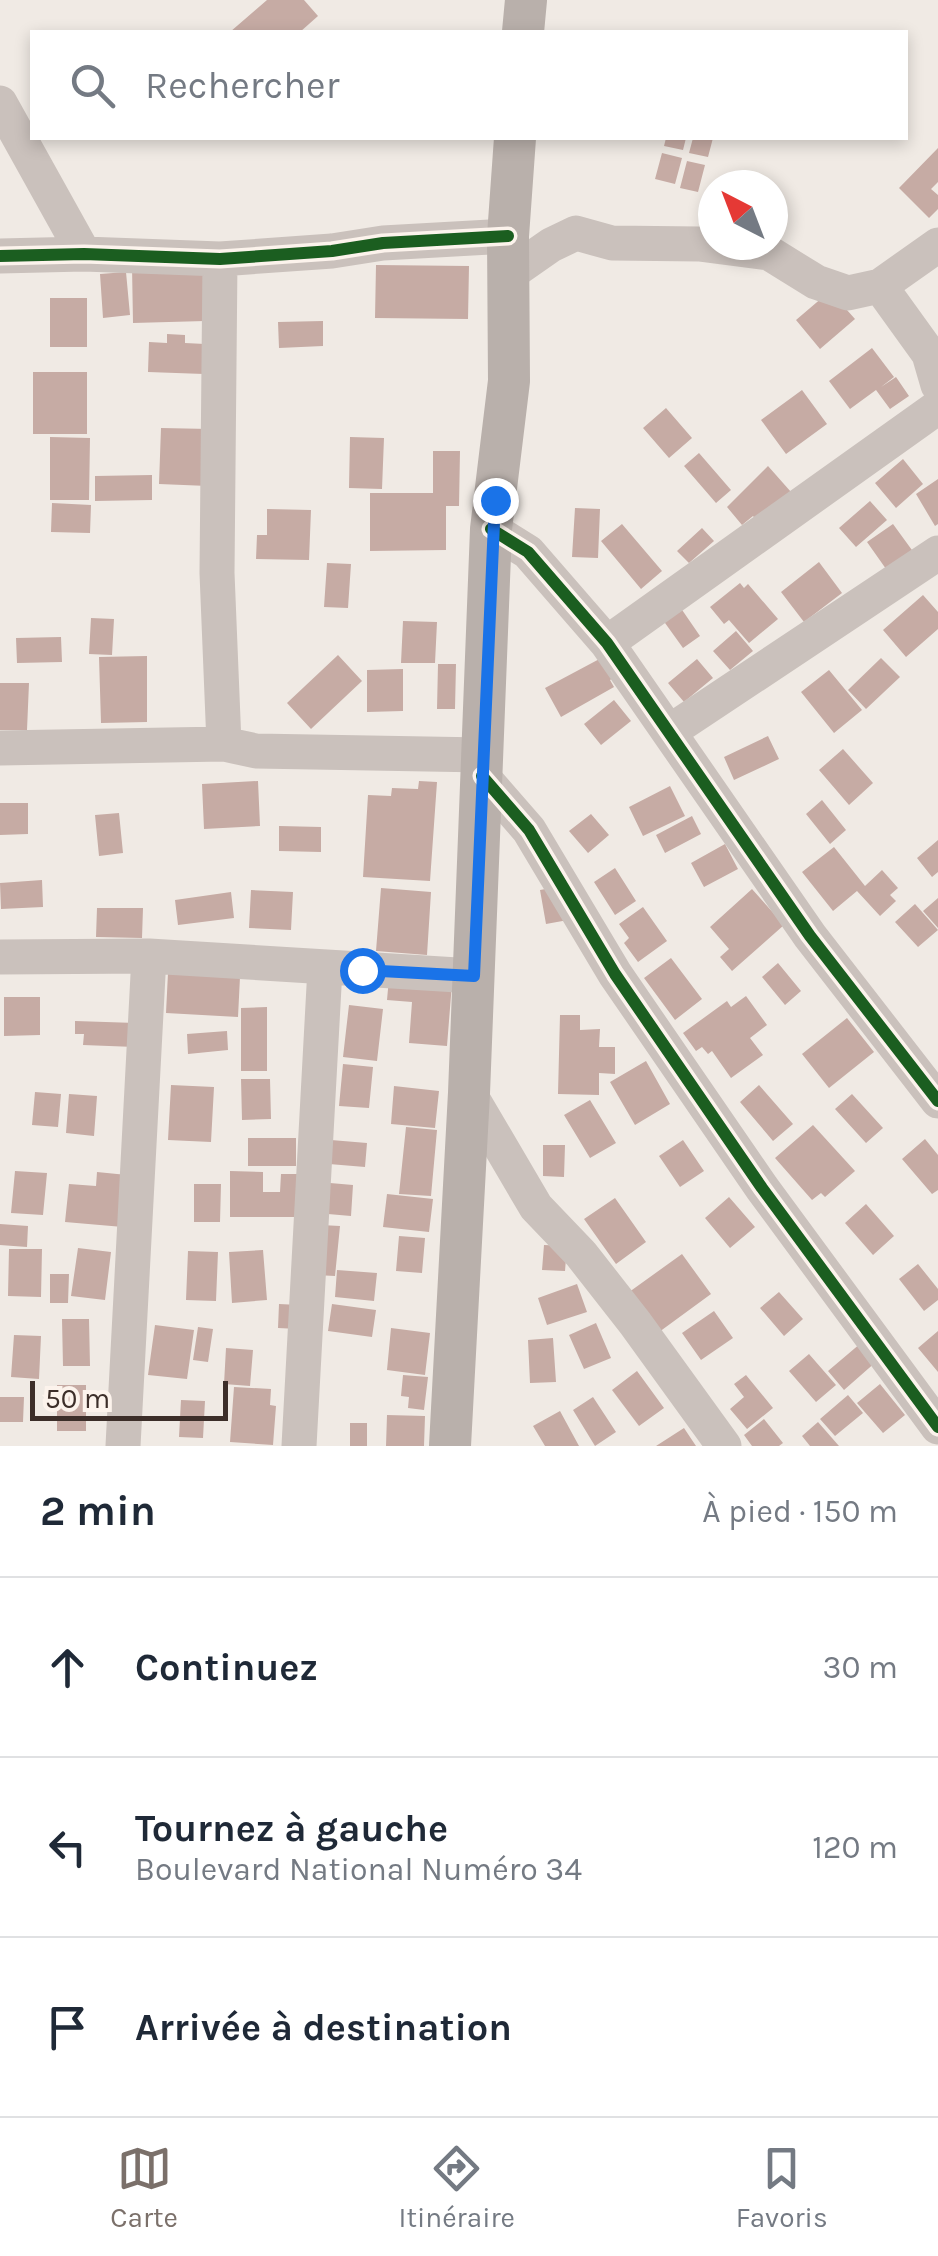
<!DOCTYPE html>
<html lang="fr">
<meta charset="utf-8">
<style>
:root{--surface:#fff;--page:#f6f6f7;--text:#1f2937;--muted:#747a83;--line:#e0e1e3;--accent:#7b706a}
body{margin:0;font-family:Karla,sans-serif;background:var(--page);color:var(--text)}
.compass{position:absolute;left:698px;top:170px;width:90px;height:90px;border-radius:50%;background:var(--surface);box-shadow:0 5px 15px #0003;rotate:318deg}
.scale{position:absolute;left:30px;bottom:25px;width:198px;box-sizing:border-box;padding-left:10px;border:5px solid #3c2e29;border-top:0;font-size:28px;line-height:35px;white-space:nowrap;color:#3c2e29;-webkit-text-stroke:8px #fcf3ec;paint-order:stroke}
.stop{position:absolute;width:30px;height:30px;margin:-22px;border:8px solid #1a73e8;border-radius:50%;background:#fff}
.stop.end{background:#1a73e8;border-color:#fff;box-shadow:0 2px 10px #0008}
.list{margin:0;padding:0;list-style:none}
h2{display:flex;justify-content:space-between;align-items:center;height:130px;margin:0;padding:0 40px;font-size:42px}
h2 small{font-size:32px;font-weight:400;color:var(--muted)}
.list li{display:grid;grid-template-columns:65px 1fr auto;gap:30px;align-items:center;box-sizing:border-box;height:180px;padding:0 40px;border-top:2px solid var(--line)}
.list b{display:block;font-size:38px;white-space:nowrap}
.list p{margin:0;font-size:32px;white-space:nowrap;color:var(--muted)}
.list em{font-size:32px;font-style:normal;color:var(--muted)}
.icon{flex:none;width:55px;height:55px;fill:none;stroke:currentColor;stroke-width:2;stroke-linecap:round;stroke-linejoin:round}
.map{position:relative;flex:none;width:938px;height:1446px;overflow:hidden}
.search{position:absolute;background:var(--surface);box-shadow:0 5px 15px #0003;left:30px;right:30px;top:30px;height:110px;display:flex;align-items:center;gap:25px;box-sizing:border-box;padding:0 35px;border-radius:0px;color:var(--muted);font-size:38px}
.sheet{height:670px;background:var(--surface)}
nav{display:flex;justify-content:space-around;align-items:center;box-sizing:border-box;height:140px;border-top:2px solid var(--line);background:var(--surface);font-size:28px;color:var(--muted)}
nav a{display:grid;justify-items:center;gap:5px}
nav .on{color:var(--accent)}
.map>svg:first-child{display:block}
.building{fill:#c6aba4}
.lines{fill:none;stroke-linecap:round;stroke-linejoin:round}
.minor{stroke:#cac1bc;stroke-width:35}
.major{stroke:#b9b0ab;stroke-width:42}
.cycleway-casing{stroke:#fcf3ec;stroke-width:19}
.cycleway{stroke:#1b5e20;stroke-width:12}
.route{stroke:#1a73e8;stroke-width:12}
</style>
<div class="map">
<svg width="938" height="1446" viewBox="0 0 938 1446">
<rect width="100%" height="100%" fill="#f0eae4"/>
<path class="building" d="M267,0h37l14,16 -18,16h-70z
M666,138h20l-3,12 -19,-4z
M693,138h20l-5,19 -19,-4z
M938,148v34l-7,7 7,6v14l-9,9 -30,-30z
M662,153l20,5 -7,26 -20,-5z
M687,161l18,4 -7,27 -18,-4z
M204,264l1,57 -72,2 -1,-57z
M376,265l93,1 -1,53 -93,-1z
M126,272l4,43 -27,3 -3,-44z
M830,291l25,28 -35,30 -24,-29z
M50,298h37v49h-37z
M323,321v25l-44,2 -1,-26z
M167,334l18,1v8l20,1 -1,30 -56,-2 1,-30 18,1z
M872,348l22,29 -13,10 15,-10 13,19 -19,13 -14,-19 -26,19 -21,-28z
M33,372h54v62h-54z
M802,390l25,34 -41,30 -25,-34z
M666,408l26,30 -23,20 -26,-30z
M161,428l49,1 -2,57 -49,-2z
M50,437l40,1 -1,62h-39z
M350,437l34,1 -2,51 -33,-1z
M433,451h27l-1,55h-13v44l-76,1v-58h63z
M699,453l32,37 -15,13 -32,-37z
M903,459l20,25 -27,24 -21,-25z
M768,466l23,26 -34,29 -4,-5 -11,9 -15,-18z
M152,475v25l-57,1v-25z
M938,479v45l-3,2 -19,-32z
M870,501l17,19 -31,27 -17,-19z
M52,503l39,2 -1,28 -39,-1z
M575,508l25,1 -2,49 -26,-1z
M267,509l44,1 -2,50 -53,-1 1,-24h10z
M622,524l40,47 -21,18 -40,-48z
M893,524l24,33 -26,19 -24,-34z
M702,528l12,13 -25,22 -12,-12z
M819,562l23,31 -38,29 -23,-30z
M327,563l24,1 -3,44 -24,-1z
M740,583l4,5 4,-4 30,35 -29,24 -20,-23 -5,4 -14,-17z
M923,595l15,17v17l-32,28 -23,-27z
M678,604l22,32 -17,12 -23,-32z
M91,618l23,1 -2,36 -23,-1z
M403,621l34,1 -2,41h-34z
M736,631l17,20 -23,19 -17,-19z
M61,637l1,25 -45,1 -1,-25z
M338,655l24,26 -51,48 -24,-26z
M147,656v66l-46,1 -2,-66z
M605,656l11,20 -6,4 4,7 -53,30 -16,-29z
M881,658l19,19 -34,32 -18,-19z
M697,659l16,19 -29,24 -16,-19z
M438,664h18l-1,45h-18z
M403,669v42l-36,1v-42z
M829,670l33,40 -28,23 -33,-41z
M0,683h29l-2,47h-27z
M614,700l17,21 -30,24 -17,-21z
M768,736l11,23 -45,21 -10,-23z
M843,749l30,34 -24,22 -30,-35z
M258,781l2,45 -56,3 -2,-45z
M419,781l18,1 -7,99 -67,-4 5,-82 23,1 1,-8 26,1z
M670,786l15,30 -42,20 -14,-29z
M822,800l24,30 -16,14 -24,-30z
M0,803h28v31l-28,1z
M119,813l4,40 -24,3 -4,-41z
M591,814l18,21 -21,18 -19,-22z
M692,816l9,18 -36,19 -9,-18z
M279,826l42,1v25l-42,-1z
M938,840v32l-6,5 -15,-19z
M725,844l13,25 -34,18 -13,-24z
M834,847l31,39 17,-16 16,18 -8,7 6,6 -16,15 -23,-25 -24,20 -31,-39z
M615,868l21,33 -21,14 -21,-33z
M42,880l1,27 -42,2 -1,-26z
M562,886l6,34 -22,4 -6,-34z
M381,888l50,4 -4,63 -51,-4z
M752,889l32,36 -52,46 -12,-14 9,-8 -19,-22z
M251,890l42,2 -2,38 -42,-2z
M231,892l3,26 -56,7 -3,-25z
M938,898v30l-15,-17z
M915,904l23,26 -20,17 -23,-25z
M643,907l24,34 -29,21 -14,-19 5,-5 -10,-14z
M97,908h46l-1,30 -46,-1z
M671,958l31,41 -27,21 -31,-42z
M778,963l23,28 -16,14 -23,-28z
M168,973l72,4 -2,40 -72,-4z
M389,978l63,5 -5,63 -38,-3 3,-41 -25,-2z
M746,996l21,29 -17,13 13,17 -32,23 -19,-27 -4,3 -6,-7 -6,4 -13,-18 44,-32 4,6z
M4,997h36v38l-36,1z
M349,1005l34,4 -6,52 -34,-4z
M267,1007v64h-26v-63z
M560,1015h20v15l20,-1 -1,18h16v27l-16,-1v22l-41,-1z
M847,1018l27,34 -45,36 -27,-34z
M75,1021l61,2 -1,24 -52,-2 1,-11h-9z
M227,1031l1,19 -40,4 -1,-20z
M646,1061l24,43 -35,21 -25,-43z
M343,1064l30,3 -4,41 -30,-2z
M241,1079h29l1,40 -29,1z
M171,1085l43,2 -3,55 -43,-2z
M759,1085l34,39 -20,17 -33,-39z
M394,1086l45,5 -4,37 -44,-4z
M35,1092l26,2 -3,33 -26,-2z
M69,1094l28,2 -3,40 -28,-3z
M852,1094l31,34 -17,15 -31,-34z
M590,1100l26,43 -26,15 -26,-43z
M813,1125l42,46 -30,26 -4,-4 -9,7 -37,-42z
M406,1127l31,3 -6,66 -32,-2z
M248,1138h48v28h-48z
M925,1139l13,16v35l-6,4 -30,-35z
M331,1140l36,3 -2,24 -36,-3z
M683,1140l21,31 -24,16 -21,-31z
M543,1145h22l-1,32 -21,-1z
M15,1171l32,2 -4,42 -32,-2z
M230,1171l33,1v20h17l1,-18h28l-7,43h-72z
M97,1172l30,3 -4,52 -58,-5 4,-38 27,2z
M330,1183l23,2 -2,31 -23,-2z
M194,1184h27l-1,38h-26z
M387,1194l46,5 -4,33 -46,-5z
M729,1197l26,30 -25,21 -25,-30z
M615,1198l31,44 -30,22 -32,-45z
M866,1204l28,32 -21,19 -28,-32z
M0,1224l28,2 -1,21 -27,-2z
M321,1225l19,1 -5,50 -19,-1z
M399,1236l26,2 -3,35 -26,-2z
M544,1245l23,1 -2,25 -23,-1z
M78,1248l33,4 -6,48 -34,-4z
M9,1249h33l-1,48 -33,-1z
M263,1250l4,50 -35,3 -3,-51z
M188,1251l30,1 -2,49 -30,-1z
M682,1254l29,40 -56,41 -30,-40z
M918,1264l20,25v11l-14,11 -25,-32z
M337,1270l40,3 -3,28 -39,-4z
M50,1274h19l-1,29h-18z
M577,1284l10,28 -40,13 -9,-27z
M779,1292l24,27 -19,17 -24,-28z
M279,1304l20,1 -1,24 -20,-1z
M332,1304l44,6 -4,27 -44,-6z
M714,1311l19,27 -32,22 -19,-27z
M62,1319h27l1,47h-27z
M596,1323l15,35 -27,11 -15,-34z
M155,1325l39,5 -7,49 -39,-4z
M198,1327l15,2 -5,33 -15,-2z
M391,1328l39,5 -5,42 -38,-5z
M938,1331v41l-20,-24z
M14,1335l27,1 -2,43 -28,-2z
M553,1338l3,44 -26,1 -2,-43z
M861,1343l16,18 -33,29 -16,-19z
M226,1348l27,2 -3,36 -26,-2z
M809,1354l27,31 -20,17 -27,-31z
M637,1371l27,37 -25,18 -27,-36z
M403,1375l25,2 -4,33 -16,-2 1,-11 -8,-1z
M746,1375l27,33 -26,21 -17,-20 14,-12 -10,-13z
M880,1384l25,31 -22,18 -26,-30z
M57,1385h29v46h-29z
M234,1387l37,2 -1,16 6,1 -3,39 -43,-3z
M848,1395l15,18 -28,23 -15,-17z
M0,1397h24l-1,25h-23z
M593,1397l23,35 -21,14 -22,-36z
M181,1400l24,1 -2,37 -24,-1z
M560,1411l19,35h-34l-12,-20z
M387,1415l38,1 -1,30h-38z
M764,1419l19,24 -4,3h-27l-8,-11z
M818,1422l21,24h-29l-8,-10z
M350,1423h17v23h-17z
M684,1428l12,18h-40z"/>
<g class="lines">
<path class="minor" d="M0,103l84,151
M0,256l84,-2 136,5 112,-8 51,-8 125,-7
M220,259l-3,314 7,171
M508,275l43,-30 25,-12 36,10 87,1 70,9 47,29 32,11 32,-7 58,-41
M880,286l49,68 9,31
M491,529l37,23 79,91 203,293 128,165
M607,643l331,-236
M669,732l269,-179
M0,748l224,-4 32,7 228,4
M482,776l47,54 86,144 147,214 176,239
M0,957l149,-1 325,20
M469,1093l67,114 45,47 54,69 89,123
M123,1446l26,-490
M299,1446l26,-478"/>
<path class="major" d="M523,32l3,-32
M450,1446l19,-353 22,-564 18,-148 -1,-145 7,-98"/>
<defs>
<path id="cycleway" d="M0,256l84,-2 136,5 112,-8 51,-8 125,-7
M491,529l37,23 79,91 203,293 128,165
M482,776l47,54 86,144 147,214 176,239"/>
</defs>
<use href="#cycleway" class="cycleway-casing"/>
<use href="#cycleway" class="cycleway"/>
</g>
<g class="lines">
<path class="route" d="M362,970l112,6 21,-476"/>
</g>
</svg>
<svg class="compass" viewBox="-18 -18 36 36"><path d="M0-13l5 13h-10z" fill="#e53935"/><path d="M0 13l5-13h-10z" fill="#747a83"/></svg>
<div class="scale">50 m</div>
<div class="stop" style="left:362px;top:970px"></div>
<div class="stop end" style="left:495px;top:500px"></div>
<div class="search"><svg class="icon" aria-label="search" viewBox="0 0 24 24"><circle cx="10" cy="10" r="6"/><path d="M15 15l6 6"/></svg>Rechercher</div>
</div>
<section class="sheet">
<h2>2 min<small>À pied · 150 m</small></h2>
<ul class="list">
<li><svg class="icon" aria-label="ahead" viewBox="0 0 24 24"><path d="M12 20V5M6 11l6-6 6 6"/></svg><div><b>Continuez</b></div><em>30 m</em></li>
<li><svg class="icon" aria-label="left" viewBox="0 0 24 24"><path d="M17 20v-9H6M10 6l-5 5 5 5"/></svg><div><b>Tournez à gauche</b><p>Boulevard National Numéro 34</p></div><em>120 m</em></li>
<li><svg class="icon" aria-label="arrive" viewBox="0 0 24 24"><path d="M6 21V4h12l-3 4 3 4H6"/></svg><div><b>Arrivée à destination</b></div></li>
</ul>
</section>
<nav>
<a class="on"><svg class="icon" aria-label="map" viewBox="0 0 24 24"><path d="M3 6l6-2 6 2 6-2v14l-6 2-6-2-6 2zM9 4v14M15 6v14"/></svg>Carte</a>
<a><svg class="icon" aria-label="directions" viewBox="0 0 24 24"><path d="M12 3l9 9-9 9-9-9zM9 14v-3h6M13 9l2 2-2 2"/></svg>Itinéraire</a>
<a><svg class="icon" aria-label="saved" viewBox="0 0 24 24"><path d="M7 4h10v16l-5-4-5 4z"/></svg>Favoris</a>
</nav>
